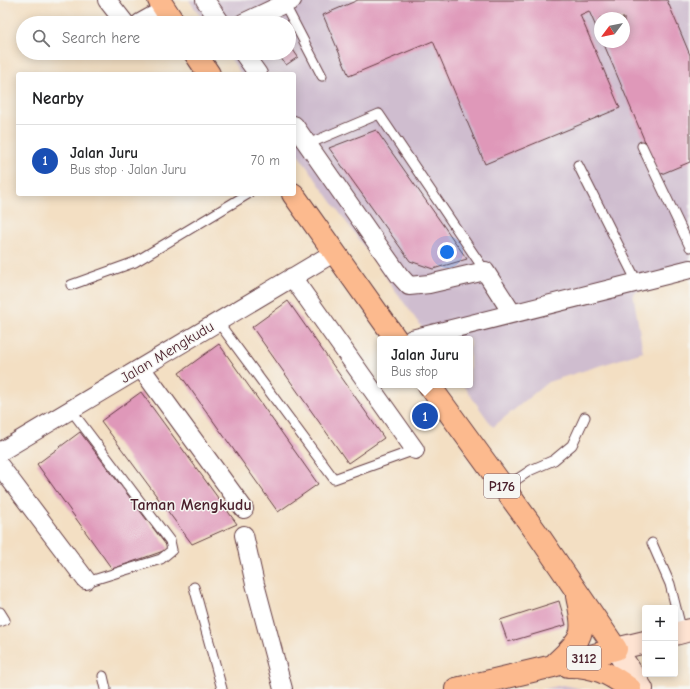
<!DOCTYPE html>
<meta charset="utf-8">
<style>
:root{--surface:#fff;--page:#f2f2f2;--text:#202124;--muted:#757577;--line:#e0e0e0;--accent:#c8321e}
body{margin:0;font-family:"Comic Neue",sans-serif;background:var(--page);color:var(--text)}
.controls{position:absolute;right:12px;bottom:12px;display:grid;overflow:hidden;border-radius:4px;box-shadow:0 2px 10px #0003}
.controls button{width:36px;height:36px;display:grid;place-items:center;padding:0;border:0;border-bottom:1px solid var(--line);background:var(--surface);color:var(--text);font:20px sans-serif}
.compass{position:absolute;left:594px;top:12px;width:36px;height:36px;border-radius:50%;background:var(--surface);box-shadow:0 2px 10px #0003;rotate:238deg}
.you{position:absolute;left:447px;top:252px;width:14px;height:14px;margin:-10px;border:3px solid #fff;border-radius:50%;background:#1a73e8;box-shadow:0 0 0 6px #1a73e833}
.badge{display:grid;place-items:center;width:26px;height:26px;border-radius:50%;background:var(--accent);color:#fff;font-size:13px;font-weight:700}
.pin{position:absolute;translate:-50% -50%;border:2px solid #fff;box-shadow:0 1px 4px #0006}
.popup{position:absolute;left:377px;top:336px;width:96px;height:52px;box-sizing:border-box;display:grid;place-content:center;border-radius:4px;background:var(--surface);filter:drop-shadow(0 1px 3px #0005);font-size:13px;white-space:nowrap;color:var(--muted)}
.popup b{font-size:15px;color:var(--text)}
.popup::after{content:'';position:absolute;left:50%;top:100%;margin-left:-8px;border:8px solid transparent;border-top-color:var(--surface)}
.list{margin:0;padding:0;list-style:none}
h2{display:flex;justify-content:space-between;align-items:center;height:52px;margin:0;padding:0 16px;font-size:17px}
h2 small{font-size:13px;font-weight:400;color:var(--muted)}
.list li{display:grid;grid-template-columns:26px 1fr auto;gap:12px;align-items:center;box-sizing:border-box;height:72px;padding:0 16px;border-top:1px solid var(--line)}
.list b{display:block;font-size:15px;white-space:nowrap}
.list p{margin:0;font-size:13px;white-space:nowrap;color:var(--muted)}
.list em{font-size:13px;font-style:normal;color:var(--muted)}
.icon{flex:none;width:22px;height:22px;fill:none;stroke:currentColor;stroke-width:2;stroke-linecap:round;stroke-linejoin:round}
.map{position:relative;flex:none;width:690px;height:689px;overflow:hidden}
.search{position:absolute;background:var(--surface);box-shadow:0 2px 10px #0003;left:16px;top:16px;width:280px;height:44px;display:flex;align-items:center;gap:10px;box-sizing:border-box;padding:0 14px;border-radius:22px;color:var(--muted);font-size:15px}
.panel{position:absolute;background:var(--surface);box-shadow:0 2px 10px #0003;left:16px;top:72px;width:280px;height:124px;border-radius:4px}
.map>svg:first-child{display:block}
.industrial{fill:#cfbdcf;fill-rule:evenodd}
.building{fill:#df98b9}
.lines{fill:none;stroke-linecap:round;stroke-linejoin:round}
.lane-casing{stroke:#633c42;stroke-width:11}
.street-casing{stroke:#633c42;stroke-width:20}
.secondary-casing{stroke:#633c42;stroke-width:24}
.primary-casing{stroke:#633c42;stroke-width:24}
.lane{stroke:#fff;stroke-width:9}
.street{stroke:#fff;stroke-width:18}
.secondary{stroke:#fee3d2;stroke-width:22}
.primary{stroke:#fcba8e;stroke-width:22}
.labels{text-anchor:middle;stroke-width:3;stroke-linejoin:round;paint-order:stroke}
.shield{fill:#f6f6f2;stroke:#7e6067;stroke-width:1}
.shield-label{font-size:14px;font-weight:bold;fill:#4a1f2b}
.street-label{font-size:15px;fill:#4a1f2b;stroke:#f6f6f2}
.neighbourhood-label{font-size:16px;font-weight:bold;fill:#4a1f2b;stroke:#f6f6f2}
</style>
<div class="map">
<svg width="690" height="689" viewBox="0 0 690 689">
<rect width="100%" height="100%" fill="#f6f6f2"/>
<filter id="ink" filterUnits="userSpaceOnUse"><feTurbulence type="fractalNoise" baseFrequency=".025" numOctaves="2"/><feDisplacementMap in="SourceGraphic" scale="8" xChannelSelector="R" yChannelSelector="G"/><feConvolveMatrix kernelMatrix="1 2 1 2 8 2 1 2 1" color-interpolation-filters="sRGB"/></filter>
<filter id="wash" filterUnits="userSpaceOnUse"><feTurbulence type="fractalNoise" baseFrequency=".012" numOctaves="4" result="noise"/><feDisplacementMap in="SourceGraphic" scale="16" xChannelSelector="R" yChannelSelector="G"/><feGaussianBlur stdDeviation="0.9" result="paint"/><feColorMatrix in="noise" values="0 0 0 0 0 0 0 0 0 0 0 0 0 0 0 0 0 1.4 0 .05"/><feComposite in="paint" operator="in"/></filter>
<g filter="url(#wash)">
<rect width="100%" height="100%" fill="#f3dfc3"/>
<path class="industrial" d="M189,0h501v270l-57,23 10,59 -95,30 -55,45 -30,-42h7v-46h-40l-136,-190v-75h-53l-14,-21h62v-30h-84zM600,18h24v24h-24z
M563,685l20,4h-39z"/>
<g id="blocks">
<path class="building" d="M358,0h309l23,55v107l-31,13 -56,-133h21v-24h-24v18l-11,-25 -9,4 40,93 -135,56 -52,-123 -84,35 -26,-61z
M289,44l9,13 -12,8 -9,-12h12z
M376,130l91,129 -34,10 -23,-8 -81,-113z
M288,301l96,137 -36,25 -96,-136z
M219,344l99,140 -40,28 -99,-139z
M141,392l96,132 -45,20 -91,-123z
M80,432l89,117 -57,20 -75,-105z
M559,601l7,24 -58,17 -8,-22z"/>
</g>
</g>
<g filter="url(#ink)">
<use href="#blocks" fill-opacity="0" stroke="#633c42" stroke-width="1"/>
<g class="lines">
<defs>
<path id="lane" d="M284,3l38,73
M308,144l71,-30 106,157
M642,146l48,101
M578,165l59,117
M71,285l64,-23 113,-68
M218,322l116,157 81,-29
M71,410l99,131 2,9 -11,9 -71,22 -4,-1
M504,488l27,-18 23,-10 18,-15 13,-28
M652,543l18,41 12,48
M194,587l28,102
M0,612l5,8 -5,2
M103,676l3,13"/>
<path id="street" d="M107,0l18,23
M205,0l16,23
M140,23l25,-14
M243,23l49,-23
M243,53l15,21
M294,125l105,150 10,11 20,-2 56,-13 27,42
M292,277l123,173
M412,339l278,-70
M141,368l103,141
M0,452l335,-200
M0,466l86,114
M244,535l11,49 28,105"/>
<path id="secondary" d="M675,634l15,-4
M642,689l-26,-40 29,-7"/>
<path id="primary" d="M159,0l15,23
M195,53l14,21
M293,194l103,145
M429,385l110,151 77,113 -63,17 -97,23
M553,666c9,-10 25,-21 28,-35 2,-11 -2,-24 -4,-35
M568,666c25,-1 43,8 62,23"/>
</defs>
<use href="#lane" class="lane-casing"/>
<use href="#street" class="street-casing"/>
<use href="#secondary" class="secondary-casing"/>
<use href="#primary" class="primary-casing"/>
<use href="#lane" class="lane"/>
<use href="#street" class="street"/>
<use href="#secondary" class="secondary"/>
<use href="#primary" class="primary"/>
</g>
</g>
<g class="labels">
<g class="shield">
<rect x="484" y="474" width="36" height="24" rx="3"/>
<rect x="567" y="646" width="34" height="24" rx="3"/>
</g>
<g class="shield-label">
<text x="502" y="491">P176</text>
<text x="584" y="663">3112</text>
</g>
<g class="street-label">
<text transform="translate(167 352) rotate(-31)" y="5">Jalan Mengkudu</text>
</g>
<g class="neighbourhood-label">
<text x="191" y="510">Taman Mengkudu</text>
</g>
</g>
</svg>
<div class="controls">
<button>+</button>
<button>−</button>
</div>
<svg class="compass" viewBox="-18 -18 36 36"><path d="M0-13l5 13h-10z" fill="#e53935"/><path d="M0 13l5-13h-10z" fill="#757577"/></svg>
<div class="you"></div>
<div class="pin badge" style="left:425px;top:416px;background:#1a4fb4">1</div>
<div class="popup"><b>Jalan Juru</b>Bus stop</div>
<div class="search"><svg class="icon" aria-label="search" viewBox="0 0 24 24"><circle cx="10" cy="10" r="6"/><path d="M15 15l6 6"/></svg>Search here</div>
<section class="panel">
<h2>Nearby<small></small></h2>
<ul class="list">
<li><span class="badge" style="background:#1a4fb4">1</span><div><b>Jalan Juru</b><p>Bus stop · Jalan Juru</p></div><em>70 m</em></li>
</ul>
</section>
</div>
